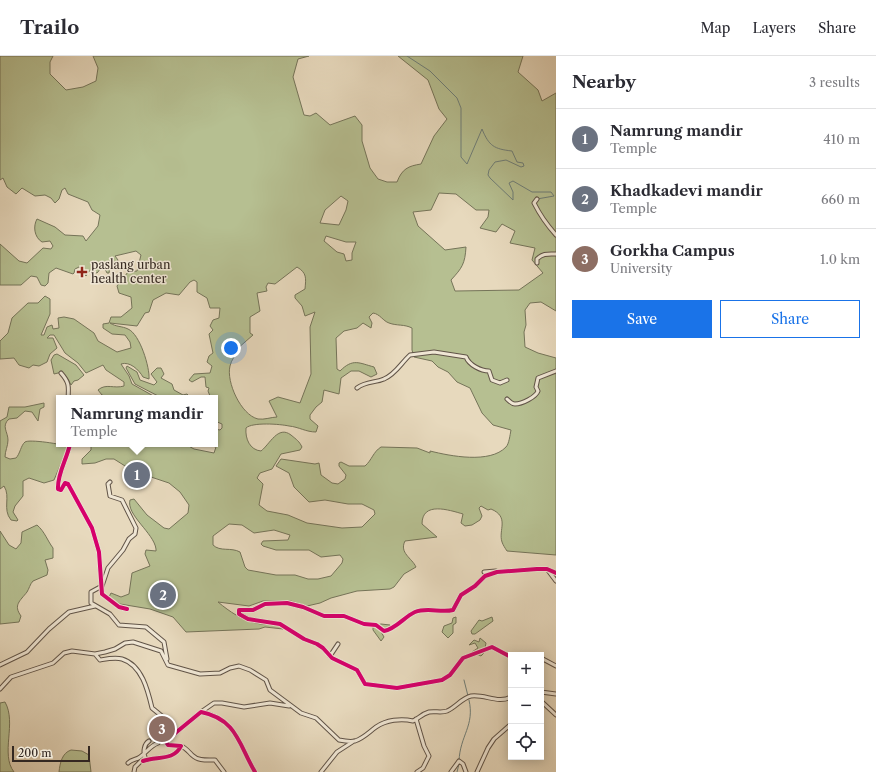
<!DOCTYPE html>
<meta charset="utf-8">
<style>
:root{--surface:#fff;--page:#f2f2f3;--text:#2b2b33;--muted:#7c7c81;--line:#e1e1e2;--accent:#1a73e8}
body{margin:0;font-family:"Libre Caslon Text",serif;background:var(--page);color:var(--text)}
.controls{position:absolute;right:12px;bottom:12px;display:grid;overflow:hidden;border-radius:0px;box-shadow:0 2px 10px #0003}
.controls button{width:36px;height:36px;display:grid;place-items:center;padding:0;border:0;border-bottom:1px solid var(--line);background:var(--surface);color:var(--text);font:20px sans-serif}
.scale{position:absolute;left:12px;bottom:10px;width:78px;box-sizing:border-box;padding-left:4px;border:2px solid #342821;border-top:0;font-size:11px;line-height:14px;white-space:nowrap;color:#342821;-webkit-text-stroke:3px #efe6d4;paint-order:stroke}
.you{position:absolute;left:231px;top:292px;width:14px;height:14px;margin:-10px;border:3px solid #fff;border-radius:50%;background:#1a73e8;box-shadow:0 0 0 6px #1a73e833}
.badge{display:grid;place-items:center;width:26px;height:26px;border-radius:50%;background:var(--accent);color:#fff;font-size:13px;font-weight:700}
.pin{position:absolute;translate:-50% -50%;border:2px solid #fff;box-shadow:0 1px 4px #0006}
.popup{position:absolute;left:56px;top:339px;width:162px;height:52px;box-sizing:border-box;display:grid;place-content:center;border-radius:0px;background:var(--surface);filter:drop-shadow(0 1px 3px #0005);font-size:13px;white-space:nowrap;color:var(--muted)}
.popup b{font-size:15px;color:var(--text)}
.popup::after{content:'';position:absolute;left:50%;top:100%;margin-left:-8px;border:8px solid transparent;border-top-color:var(--surface)}
.list{margin:0;padding:0;list-style:none}
h2{display:flex;justify-content:space-between;align-items:center;height:52px;margin:0;padding:0 16px;font-size:17px}
h2 small{font-size:13px;font-weight:400;color:var(--muted)}
.list li{display:grid;grid-template-columns:26px 1fr auto;gap:12px;align-items:center;box-sizing:border-box;height:60px;padding:0 16px;border-top:1px solid var(--line)}
.list b{display:block;font-size:15px;white-space:nowrap}
.list p{margin:0;font-size:13px;white-space:nowrap;color:var(--muted)}
.list em{font-size:13px;font-style:normal;color:var(--muted)}
.actions{display:flex;gap:8px;padding:12px 16px}
.actions a{flex:1;padding:9px 0;border:1px solid var(--accent);border-radius:0px;text-align:center;font-size:14px;color:var(--accent)}
.actions .main{background:var(--accent);color:#fff}
.icon{flex:none;width:22px;height:22px;fill:none;stroke:currentColor;stroke-width:2;stroke-linecap:round;stroke-linejoin:round}
.map{position:relative;flex:none;width:556px;height:716px;overflow:hidden}
header{display:flex;align-items:center;gap:24px;box-sizing:border-box;height:56px;padding:0 20px;background:var(--surface);border-bottom:1px solid var(--line)}
header strong{font-size:19px}
nav{display:flex;gap:22px;margin-inline-start:auto;font-size:14px}
main{display:flex}
aside{flex:1;background:var(--surface)}
.map>svg:first-child{display:block}
.green{fill:#b6bf91;stroke:#757459;fill-rule:evenodd}
.lines{fill:none;stroke-linecap:round;stroke-linejoin:round}
.stream{stroke:#6f7f7a;stroke-width:1}
.minor-casing{stroke:#615448;stroke-width:5}
.minor{stroke:#efe6d4;stroke-width:3}
.cycleway-casing{stroke:#efe6d4;stroke-width:6}
.cycleway{stroke:#d6006c;stroke-width:4}
.poi-dot{fill:#8f2418;stroke:#efe6d4;stroke-width:1.5}
.labels{text-anchor:middle;stroke-width:3;stroke-linejoin:round;paint-order:stroke}
.poi-label{font-size:12px;fill:#342821;stroke:#efe6d4;text-anchor:start}
</style>
<header>
<strong>Trailo</strong>
<nav><a>Map</a><a>Layers</a><a>Share</a></nav>
</header>
<main>
<div class="map">
<svg width="556" height="716" viewBox="0 0 556 716">
<rect width="100%" height="100%" fill="#e7d9bd"/>
<filter id="stains"><feTurbulence type="fractalNoise" baseFrequency=".005" numOctaves="4"/><feColorMatrix values="0 0 0 0 .2 0 0 0 0 .09 0 0 0 0 .02 0 0 0 .5 -.17"/></filter>
<radialGradient id="worn" r=".72"><stop offset=".6" stop-color="#630" stop-opacity="0"/><stop offset="1" stop-color="#630" stop-opacity=".3"/></radialGradient>
<path class="green" d="M0,0h53l-3,6v12l16,16 17,-3 13,-6 2,-13 -5,-12h216l-11,3 -5,18 11,38 6,1 6,-3 14,12 25,-9 7,9v16l8,27 8,11 9,3h10c5,-13 11,-16 24,-18l13,-28 13,-17 -8,-10 -11,-29 -30,-24h125l-5,16 20,18 4,11 14,-8v218l-15,-9 -11,1 -5,7 1,15 -2,7 1,15 13,6 18,5v197l-49,-4c-2,-3 -4,-6 -5,-9 -4,-12 8,-25 -11,-33l-3,1 -7,-4 -2,2 3,8 -2,4 -8,5 -7,1 -4,-3 2,-9c-14,-4 -41,-13 -41,10l15,13 -32,4c-6,12 7,17 11,26l-12,7 -10,13 -4,2 -33,2 -26,7 -11,5 -13,3 -16,-5h-28l-14,5 -31,-4c12,10 24,18 38,21 9,3 21,-1 27,6l-18,-2 -6,2 -73,3 -13,-15 -23,-8 -30,-5 -8,-4 -3,-3 2,-4 10,4 8,-3 3,-21 18,-7 -5,-12 1,-4 10,1v-2c-2,-16 -30,-34 -26,-49l4,-1 13,16 17,13 5,1 19,-16 1,-8 -9,-13 -11,-9 -36,-12 -19,-12h-8l-11,4 -13,1v-5l9,-9v-6h94l9,5 20,4 2,-6 -14,-3h13v-15l5,1 2,-2v-4l-7,-3v-23h-6l1,-2 -2,-5 1,-3 -3,-1 -1,-10h-4l-9,5 -3,-2 5,-6 16,-1 2,-7 -5,-4 2,-6 4,-3 -4,-19 4,-4 -3,-4 3,-6 6,-2 1,-10h-10l-3,-10 -10,-6v-10l-3,-2 -4,2 -11,13 -13,-2 -13,7 -4,12 -4,1 -8,13 -27,-3c6,4 12,3 18,6 12,5 22,39 21,50l-6,-2c-4,-7 -13,-16 -22,-13l8,12 3,8 25,14h-49l-6,-3 -4,-5c8,-7 16,-1 26,-4v-4l-18,-12 -3,-5 -17,8 -8,-10 -13,-10 -11,-18h-4l-3,3h6l4,10 -7,6 -3,8 -8,4 -6,-1 -4,3 -10,-3 -5,-7 -14,1v-18l8,-8 4,-15 16,-15h10l7,-7 5,3v15l-9,21h3l3,-8 5,-2 1,4 6,-1 -1,-10 6,-1 10,2 20,14 4,8 19,11 14,-4 -1,-6 -5,-7 -13,-1 -9,-6v-4l6,-1 2,-6h10l11,-9 -1,-11 -12,-4 -2,-7 11,-14 9,-1 4,-16 -5,-4 -21,5 3,4 -2,4 -6,2 -1,7h-2l-2,-4 -3,-2 -5,6 -8,-2 -3,5 -4,-7 -3,-2 -4,2 -1,4 -1,1 -17,-6 -7,5 -1,10 -3,3 -4,-1 -4,-8 -6,-1 -10,9h-21v-41l19,17 8,2 16,-15 8,1 2,-3 -3,-5 -8,1c-8,-5 -9,-16 -5,-23l18,8 10,8 18,1 3,5 12,-15 2,-11 -8,-5 -4,-8 -20,-8 -3,-6 -3,2 -3,9 -4,4 -4,-5 -6,-3 -10,1 -13,-8 -6,6 -9,-7 -4,-9 -3,2zM439,137l17,1 20,16h13l-1,7 -8,11 16,4 6,-8 13,7 -5,12 25,5 -3,12 11,13 -24,17 -64,1 -4,-11c11,-12 14,-16 15,-33l-21,3 -27,-24 -5,-14 18,-2zM341,140l7,5 -2,9 -7,15 -19,-2 5,-13zM326,180l20,6h10l-4,11v7l-6,1 -2,-7 -7,-2 -13,-11zM297,211c10,6 9,11 8,22l-10,6v3l7,8 3,10 10,-4 -5,15 1,47 -11,29 -22,-6 -9,4 8,16c-5,0 -13,3 -19,2 -17,-4 -32,-37 -28,-53 1,-6 6,-10 7,-17l16,-14 -3,-2v-16l10,-6 -3,-18 10,-2 -1,-4 2,-4 7,1zM373,257c7,1 10,8 16,10 8,3 15,1 23,5v22l2,7 18,4 6,6 10,5 9,10 13,6 12,25 11,12 18,5c-1,5 -2,14 -5,17 -16,17 -56,9 -76,4v2l-13,-5 -36,-1c-8,5 -9,13 -16,19h-16l-8,-4 -2,1v3l7,9 -1,4 -7,5 -6,-1 -11,-8 -2,-12 -4,1 -34,-5 -5,7 13,7 5,14 15,15 16,-2 23,4h14l12,6 1,4 -13,13 -20,1 -35,-5 -19,-8 -21,-4 -8,-6 4,-21 -6,-6 3,-5 12,-4 9,-15 19,-4 2,-3c-3,-6 -5,-7 -11,-12 -13,-10 -21,9 -30,16 -11,-1 -16,-12 -15,-23 6,-6 34,-4 43,-2 10,1 17,6 27,6l2,-6 -8,-7v-4l6,-8 6,-5 2,-12 15,4 2,-16 10,-7h8l12,6 6,-3 -3,-7c-15,-4 -21,-9 -34,4l-3,-2 -1,-31 8,-7 13,-3 6,-5 8,5 1,-5 -3,-6zM229,468l13,1 12,8 20,-3 16,5 -2,5 -25,1 -2,3 2,2 13,4h33l12,7 19,-2 3,4 -1,4 -11,13 -13,3h-10l-13,-4h-19l-28,-5 -3,-3 -5,-15c-9,-5 -20,0 -27,-7v-9z
M57,298l19,11 8,10 -6,5 -4,1 -3,4 -3,-6 -6,-7 -8,2 -3,-14 3,-5z
M127,310l10,6 3,8 14,5 3,-3 -6,-8 6,-6h4l3,6 -3,4 11,6 2,6 9,5 4,-1 4,4h-29l-27,-14 -9,-16z
M44,347v4l-4,2 -2,12 -6,-9 -7,-1 -8,7 -8,1c-8,7 -1,13 -1,21 0,6 -3,11 -3,17l5,2 6,-1c4,-4 5,-13 9,-16 4,-3 38,2 43,5l-14,33 -10,3 -15,-5 -6,3v15l-8,10 -2,6 5,8 -1,1 -6,-1c-9,-11 0,-23 -7,-34l-4,3v-68l7,-4 2,-10h16z
M37,469c8,7 10,15 16,23v10l-8,2 3,10 -1,5 -14,6c-3,3 -4,8 -6,11 -7,9 -14,13 -6,24l-2,6 -19,2v-93l9,14 7,4 5,-6 1,-11z
M456,561v6l-3,2v8l-5,5 -6,-6 2,-6 8,-3 1,-5z
M492,561l1,4 -18,13h-3l-1,-3 8,-11 3,1z
M381,568l9,1v4l-10,1 4,7 -3,4 -8,-11v-4z
M480,582l6,5 -2,10 -3,3 -9,-4 6,-4 -3,-5 -6,2 5,-5 5,2z
M5,646c12,21 -5,52 9,70h-14v-69z
M71,694l11,1 7,4 2,17h-32c1,-9 3,-19 12,-22z"/>
<g class="lines">
<path class="stream" d="M407,0l23,15 27,27 4,10v49l6,7 15,-35c7,17 12,20 30,22l5,11 6,1 1,3 -3,1 -15,-7 -11,2 -6,8 -1,5 2,3 23,22v-8l-4,-9 4,-2 19,11h19l3,4 -17,3
M464,624l4,16
M459,705c1,-26 16,-35 10,-61
M457,716l2,-8"/>
<defs>
<path id="minor" d="M537,143l-3,4c6,12 13,22 22,32
M537,207v-4c6,-6 11,-5 19,-5
M61,317c8,9 8,13 7,25
M357,332c9,-7 18,-5 27,-9 12,-5 17,-16 26,-24l24,-3 32,5c3,8 15,14 23,14l3,9 8,3 7,-3
M507,343c2,2 5,5 8,5 7,0 21,-7 23,-13l-2,-4 2,-9 18,-7
M70,388c-3,15 -13,30 -12,45l3,1 4,-7 3,1 24,44 7,24 3,42 17,13 8,2
M547,513l9,12
M484,516l12,-1
M102,530l-11,6v11l19,11 9,11 27,2 18,15 3,17
M102,530l6,-18 15,-18 6,-11 6,-5 1,-6 -14,-28 -12,-4 -2,-12 2,-2
M330,600l8,-12
M511,601l-19,-10 -29,11 -13,17 -8,5 -45,8 -32,-4 -8,-14 -25,-12 -9,-10 -6,-4 -13,-5 -24,-15 -32,-5 -9,-5v-4h14l12,-6 22,-1 16,4 21,9h20l20,8 12,1 8,6c12,-2 20,-14 31,-19 12,-5 26,1 38,-2l8,-15 14,-9 10,-10 12,-4 40,-3h10l9,4
M541,602l15,8
M0,609l27,-13 22,-23 20,-17 26,-6
M0,633l11,-12 42,-14 11,-10 8,-2 23,3
M541,636l15,2
M541,645l15,14
M201,656l13,-9h8l22,4 26,-4 19,3
M416,663l8,27 5,10 -6,12 -6,4
M175,677l-12,-16 -11,-9c-4,-17 -10,-43 -30,-49 -7,-2 -16,0 -22,1l-5,-6 10,-2 10,-3 10,-6 8,-1 28,9 7,14 32,9 20,-1 10,-5 9,-2 11,4 16,10 4,10 31,23 15,5 23,22c5,1 11,2 16,1 9,-3 14,-9 21,-14 10,-7 25,-9 37,-6 6,-3 9,-7 16,-9 6,-1 13,1 18,-1 9,-4 15,-13 24,-15 14,-2 27,8 40,1
M181,690c5,2 7,5 11,9 6,6 14,5 23,5l9,12
M143,705c14,-5 31,0 38,-15l-13,-1 -2,-3 2,-3 33,-27c36,7 38,33 54,60
M128,707c4,-4 8,-3 12,-6 7,-5 10,-11 18,-14
M134,716l1,-5 10,-10c-2,-5 -1,-13 4,-16
M321,716l16,-20 17,-11
M451,716l8,-11 4,3 3,8
M477,716l11,-24 6,-9 17,-15"/>
</defs>
<use href="#minor" class="minor-casing"/>
<use href="#minor" class="minor"/>
<defs>
<path id="cycleway" d="M70,388c-3,15 -13,30 -12,45l3,1 4,-7 3,1 24,44 7,24 3,42 17,13 8,2
M511,601l-19,-10 -29,11 -13,17 -8,5 -45,8 -32,-4 -8,-14 -25,-12 -9,-10 -6,-4 -13,-5 -24,-15 -32,-5 -9,-5v-4h14l12,-6 22,-1 16,4 21,9h20l20,8 12,1 8,6c12,-2 20,-14 31,-19 12,-5 26,1 38,-2l8,-15 14,-9 10,-10 12,-4 40,-3h10l9,4
M143,705c14,-5 31,0 38,-15l-13,-1 -2,-3 2,-3 33,-27c36,7 38,33 54,60"/>
</defs>
<use href="#cycleway" class="cycleway-casing"/>
<use href="#cycleway" class="cycleway"/>
</g>
<path class="poi-dot" d="M80 210h4v4h4v4h-4v4h-4v-4h-4v-4h4z"/>
<g class="labels">
<g class="poi-label">
<text x="91" y="213">paslang urban<tspan x="91" dy="14">health center</tspan></text>
</g>
</g>
<rect width="100%" height="100%" filter="url(#stains)"/>
<rect width="100%" height="100%" fill="url(#worn)"/>
</svg>
<div class="controls">
<button>+</button>
<button>−</button>
<button><svg class="icon" aria-label="locate" viewBox="0 0 24 24"><circle cx="12" cy="12" r="6"/><path d="M12 2v4M12 18v4M2 12h4M18 12h4"/></svg></button>
</div>
<div class="scale">200 m</div>
<div class="you"></div>
<div class="pin badge" style="left:137px;top:419px;background:#6b7280">1</div>
<div class="popup"><b>Namrung mandir</b>Temple</div>
<div class="pin badge" style="left:163px;top:539px;background:#6b7280">2</div>
<div class="pin badge" style="left:162px;top:673px;background:#8d6e63">3</div>
</div>
<aside>
<h2>Nearby<small>3 results</small></h2>
<ul class="list">
<li><span class="badge" style="background:#6b7280">1</span><div><b>Namrung mandir</b><p>Temple</p></div><em>410 m</em></li>
<li><span class="badge" style="background:#6b7280">2</span><div><b>Khadkadevi mandir</b><p>Temple</p></div><em>660 m</em></li>
<li><span class="badge" style="background:#8d6e63">3</span><div><b>Gorkha Campus</b><p>University</p></div><em>1.0 km</em></li>
</ul>
<div class="actions"><a class="main">Save</a><a>Share</a></div>
</aside>
</main>
